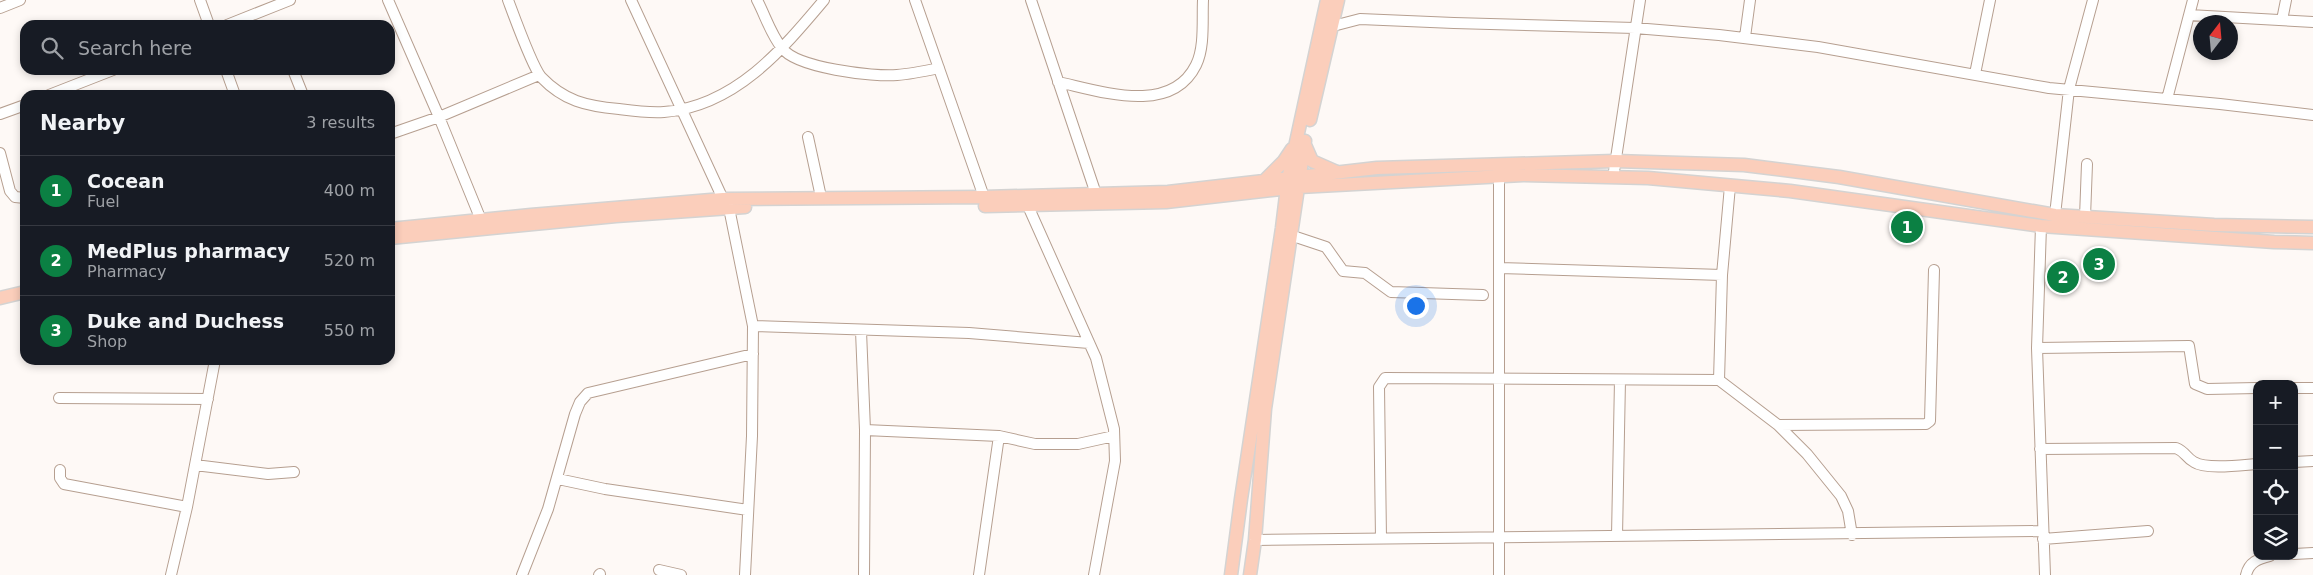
<!DOCTYPE html>
<meta charset="utf-8">
<style>
:root{--surface:#171b24;--page:#20242c;--text:#f1f3f6;--muted:#9ea1a6;--line:#363941;--accent:#0b8043}
body{margin:0;font-family:"DejaVu Sans",sans-serif;background:var(--page);color:var(--text)}
.controls{position:absolute;right:15px;bottom:15px;display:grid;overflow:hidden;border-radius:10px;box-shadow:0 2px 8px #0003}
.controls button{width:45px;height:45px;display:grid;place-items:center;padding:0;border:0;border-bottom:1px solid var(--line);background:var(--surface);color:var(--text);font:25px sans-serif}
.compass{position:absolute;left:2193px;top:15px;width:45px;height:45px;border-radius:50%;background:var(--surface);box-shadow:0 2px 8px #0003;rotate:16deg}
.you{position:absolute;left:1415px;top:305px;width:18px;height:18px;margin:-12px;border:4px solid #fff;border-radius:50%;background:#1a73e8;box-shadow:0 0 0 8px #1a73e833}
.badge{display:grid;place-items:center;width:32px;height:32px;border-radius:50%;background:var(--accent);color:#fff;font-size:16px;font-weight:700}
.pin{position:absolute;translate:-50% -50%;border:2px solid #fff;box-shadow:0 1px 5px #0006}
.list{margin:0;padding:0;list-style:none}
h2{display:flex;justify-content:space-between;align-items:center;height:65px;margin:0;padding:0 20px;font-size:21px}
h2 small{font-size:16px;font-weight:400;color:var(--muted)}
.list li{display:grid;grid-template-columns:32px 1fr auto;gap:15px;align-items:center;box-sizing:border-box;height:70px;padding:0 20px;border-top:1px solid var(--line)}
.list b{display:block;font-size:19px;white-space:nowrap}
.list p{margin:0;font-size:16px;white-space:nowrap;color:var(--muted)}
.list em{font-size:16px;font-style:normal;color:var(--muted)}
.icon{flex:none;width:28px;height:28px;fill:none;stroke:currentColor;stroke-width:2;stroke-linecap:round;stroke-linejoin:round}
.map{position:relative;flex:none;width:2313px;height:575px;overflow:hidden}
.search{position:absolute;background:var(--surface);box-shadow:0 2px 8px #0003;left:20px;top:20px;width:375px;height:55px;display:flex;align-items:center;gap:12px;box-sizing:border-box;padding:0 18px;border-radius:15px;color:var(--muted);font-size:19px}
.panel{position:absolute;background:var(--surface);box-shadow:0 2px 8px #0003;left:20px;top:90px;width:375px;height:275px;border-radius:15px}
.map>svg:first-child{display:block}
.lines{fill:none;stroke-linecap:round;stroke-linejoin:round}
.minor-casing{stroke:#b69f90;stroke-width:12}
.major-casing{stroke:#d4d3d2;stroke-width:15}
.minor{stroke:#fff;stroke-width:10}
.major{stroke:#fbcebb;stroke-width:12}
</style>
<div class="map">
<svg width="2313" height="575" viewBox="0 0 2313 575">
<rect width="100%" height="100%" fill="#fef9f6"/>
<g class="lines">
<defs>
<path id="minor" d="M200,0l9,25
M388,0l51,117 42,103
M508,0c6,16 24,66 33,77 23,24 45,29 78,32 15,2 29,4 45,3 71,-6 118,-62 160,-112
M631,0l92,199
M757,0c8,15 14,35 25,48 14,20 91,29 115,27 14,-1 28,-4 42,-7
M915,0l69,197
M1031,0l65,194
M0,8l20,-8
M2189,15l124,7
M2282,20l4,-20
M227,25l63,-25
M1333,26l27,-7 94,4 181,5 84,7 99,12 231,41 171,16 93,11
M1745,37l5,-37
M226,70l9,25
M293,70l10,25
M1975,74l15,-74
M1058,82c42,9 113,34 138,-17 9,-18 6,-45 7,-65
M49,95l64,-25
M2167,99l26,-99
M0,114l25,-9
M390,134l49,-17 100,-42
M808,137l13,60
M0,153l10,38 5,6 10,1
M1499,177v398
M1613,178l27,-178
M1730,186l-8,89 -3,105 59,45 29,29 34,42 7,15 4,24
M1028,206l68,152 18,71 1,32 -21,114
M729,208l24,118 -1,110 -7,139
M2055,215l14,-126 24,-89
M2085,217l2,-53
M2041,226l-4,122 8,227
M1290,235l36,12 17,24 22,2 26,19 92,3
M1499,268l223,7
M753,326l216,7 120,10
M861,331l4,99 -1,145
M2037,348l152,-2 6,38 12,5 50,-1
M2294,388h19
M59,398l149,1
M1778,425l148,-1 4,-3 4,-151
M865,430l134,6 36,8h43l36,-8
M2040,449l136,-1c10,4 10,10 18,14 12,8 48,3 63,2
M2294,462l19,-1
M195,465l73,9 26,-2
M60,470v8l4,6 123,23
M558,479l47,10 143,21
M1617,536l3,-156
M1381,539l-2,-152 6,-9 334,2
M2043,539l105,-8
M1255,540l788,-9
M2294,554l19,-1
M659,570l22,5
M171,575l16,-68 28,-147
M522,575l26,-66 27,-95 5,-12 8,-9 165,-39
M599,575l1,-1
M979,575l20,-139
M2246,575c3,-13 12,-16 24,-19"/>
<path id="major" d="M1310,120l28,-120
M1305,145l7,16 25,11
M1264,181l20,-20 8,-12
M985,206l181,-4 133,-15 224,-12 125,3 142,13 251,35 233,16 39,1
M390,229l141,-14 192,-16 261,-2 184,-5 209,-24 238,-7 129,4 95,12 216,38 159,10 99,2
M390,238l226,-22 129,-9
M0,298l25,-6
M1231,575l10,-76 41,-271 6,-49 39,-179
M1250,575l5,-35 10,-131 40,-268"/>
</defs>
<use href="#minor" class="minor-casing"/>
<use href="#major" class="major-casing"/>
<use href="#minor" class="minor"/>
<use href="#major" class="major"/>
</g>
</svg>
<div class="controls">
<button>+</button>
<button>−</button>
<button><svg class="icon" aria-label="locate" viewBox="0 0 24 24"><circle cx="12" cy="12" r="6"/><path d="M12 2v4M12 18v4M2 12h4M18 12h4"/></svg></button>
<button><svg class="icon" aria-label="layers" viewBox="0 0 24 24"><path d="M12 4l9 5-9 5-9-5zM3 14l9 5 9-5"/></svg></button>
</div>
<svg class="compass" viewBox="-18 -18 36 36"><path d="M0-13l5 13h-10z" fill="#e53935"/><path d="M0 13l5-13h-10z" fill="#9ea1a6"/></svg>
<div class="you"></div>
<div class="pin badge" style="left:1907px;top:227px">1</div>
<div class="pin badge" style="left:2063px;top:277px">2</div>
<div class="pin badge" style="left:2099px;top:264px">3</div>
<div class="search"><svg class="icon" aria-label="search" viewBox="0 0 24 24"><circle cx="10" cy="10" r="6"/><path d="M15 15l6 6"/></svg>Search here</div>
<section class="panel">
<h2>Nearby<small>3 results</small></h2>
<ul class="list">
<li><span class="badge">1</span><div><b>Cocean</b><p>Fuel</p></div><em>400 m</em></li>
<li><span class="badge">2</span><div><b>MedPlus pharmacy</b><p>Pharmacy</p></div><em>520 m</em></li>
<li><span class="badge">3</span><div><b>Duke and Duchess</b><p>Shop</p></div><em>550 m</em></li>
</ul>
</section>
</div>
